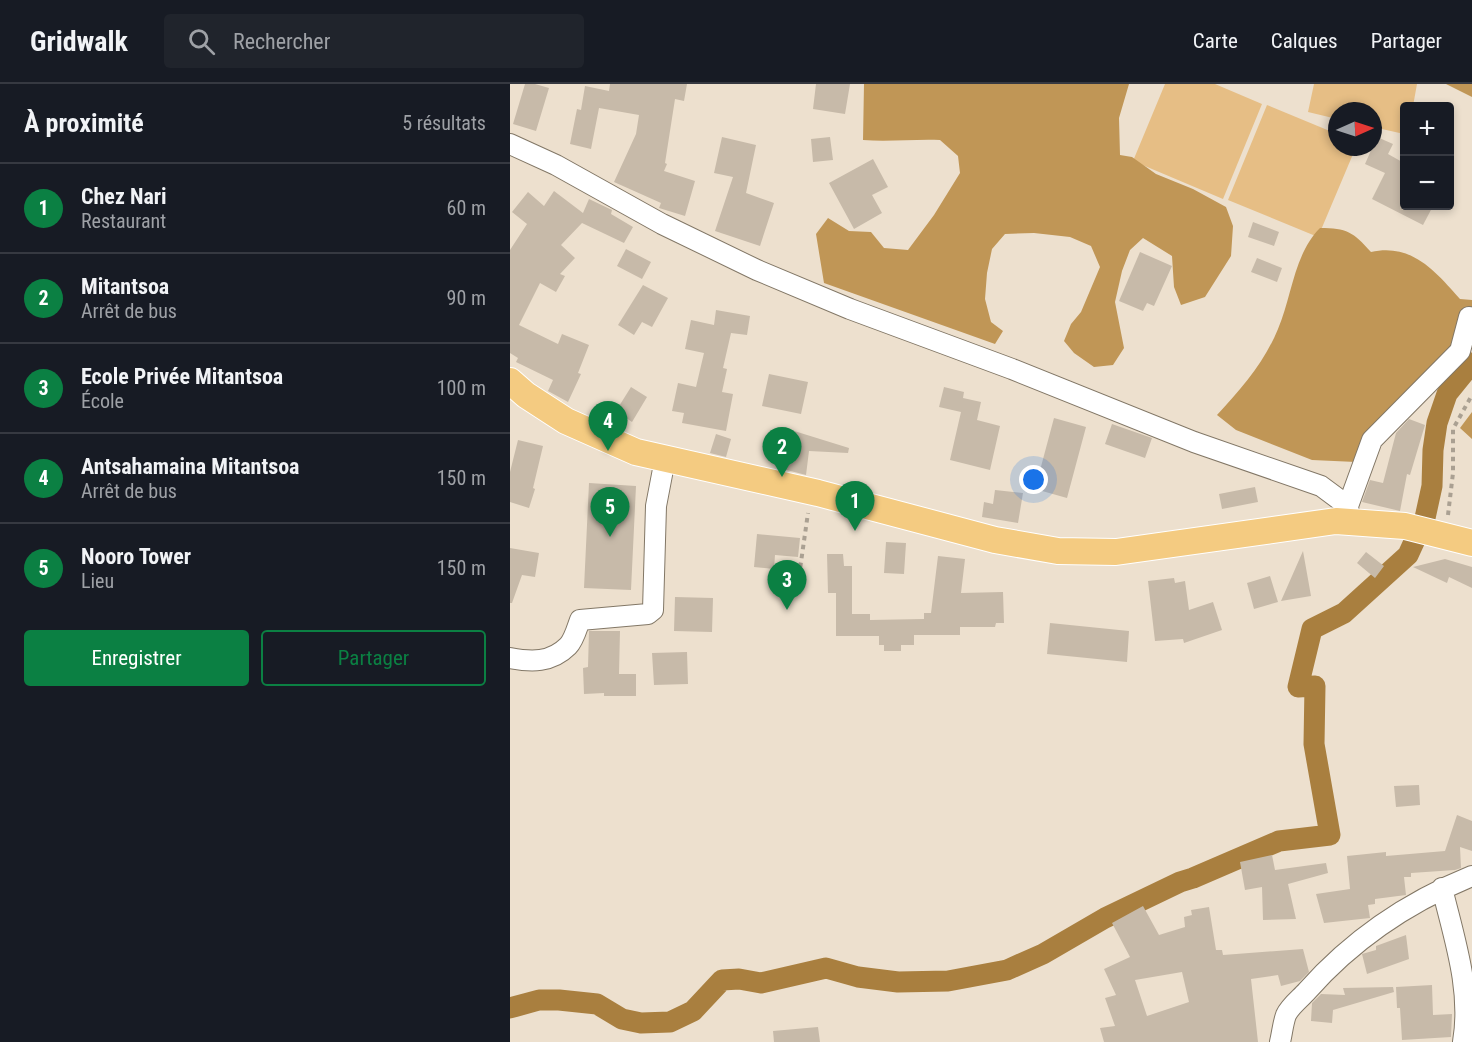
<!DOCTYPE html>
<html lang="fr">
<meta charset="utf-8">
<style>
:root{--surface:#171b24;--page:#20242c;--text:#f1f3f6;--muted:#9ea1a6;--line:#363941;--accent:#0b8043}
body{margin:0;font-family:"Roboto Condensed",sans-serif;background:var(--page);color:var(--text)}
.controls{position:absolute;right:18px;top:18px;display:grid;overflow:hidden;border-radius:6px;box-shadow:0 3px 9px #0003}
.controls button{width:54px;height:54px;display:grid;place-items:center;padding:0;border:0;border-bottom:2px solid var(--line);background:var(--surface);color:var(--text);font:30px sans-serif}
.compass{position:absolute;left:818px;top:18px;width:54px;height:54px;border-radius:50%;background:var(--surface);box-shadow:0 3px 9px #0003;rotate:87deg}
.you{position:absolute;left:524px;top:396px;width:21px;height:21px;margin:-15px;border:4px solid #fff;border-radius:50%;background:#1a73e8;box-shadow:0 0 0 9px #1a73e833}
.badge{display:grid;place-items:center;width:39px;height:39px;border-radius:50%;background:var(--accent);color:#fff;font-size:20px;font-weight:700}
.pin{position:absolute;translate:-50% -50px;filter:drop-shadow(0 2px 3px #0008)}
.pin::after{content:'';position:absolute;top:32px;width:21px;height:18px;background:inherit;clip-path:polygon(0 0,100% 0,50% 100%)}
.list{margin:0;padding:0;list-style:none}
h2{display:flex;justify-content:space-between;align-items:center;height:78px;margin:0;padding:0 24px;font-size:26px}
h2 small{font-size:20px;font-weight:400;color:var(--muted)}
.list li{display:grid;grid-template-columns:39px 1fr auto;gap:18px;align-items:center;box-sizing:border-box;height:90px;padding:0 24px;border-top:2px solid var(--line)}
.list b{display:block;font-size:22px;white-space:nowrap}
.list p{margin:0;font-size:20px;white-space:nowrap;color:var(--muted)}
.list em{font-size:20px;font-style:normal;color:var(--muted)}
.actions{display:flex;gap:12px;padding:18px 24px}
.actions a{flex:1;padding:14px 0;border:2px solid var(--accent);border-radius:6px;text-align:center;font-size:21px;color:var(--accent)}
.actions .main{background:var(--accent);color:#fff}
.icon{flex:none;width:33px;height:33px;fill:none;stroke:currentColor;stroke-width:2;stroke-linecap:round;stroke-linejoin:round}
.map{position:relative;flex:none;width:962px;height:958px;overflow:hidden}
header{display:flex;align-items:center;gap:36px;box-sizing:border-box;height:84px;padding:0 30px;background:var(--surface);border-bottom:2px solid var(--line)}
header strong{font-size:28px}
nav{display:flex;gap:33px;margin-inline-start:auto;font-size:21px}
.search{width:420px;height:54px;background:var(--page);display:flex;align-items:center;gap:15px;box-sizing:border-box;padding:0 21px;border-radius:6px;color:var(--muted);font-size:22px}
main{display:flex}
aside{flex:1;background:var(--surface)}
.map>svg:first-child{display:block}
.green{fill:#e6be85}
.forest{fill:#c09656}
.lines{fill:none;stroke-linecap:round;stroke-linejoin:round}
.canal{stroke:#a97f3f;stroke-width:21}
.building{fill:#c7baa9;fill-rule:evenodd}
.minor-casing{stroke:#827766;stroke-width:22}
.major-casing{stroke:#fff;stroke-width:28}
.path{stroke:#aaa092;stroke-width:4;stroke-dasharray:4.5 4.5;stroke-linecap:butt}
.minor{stroke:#fff;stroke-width:20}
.major{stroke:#f4cb81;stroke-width:26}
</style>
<header>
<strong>Gridwalk</strong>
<div class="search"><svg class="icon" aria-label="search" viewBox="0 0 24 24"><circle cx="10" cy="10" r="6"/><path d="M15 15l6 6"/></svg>Rechercher</div>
<nav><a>Carte</a><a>Calques</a><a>Partager</a></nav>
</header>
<main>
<aside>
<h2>À proximité<small>5 résultats</small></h2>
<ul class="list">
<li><span class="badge">1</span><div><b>Chez Nari</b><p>Restaurant</p></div><em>60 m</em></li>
<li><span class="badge">2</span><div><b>Mitantsoa</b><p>Arrêt de bus</p></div><em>90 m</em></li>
<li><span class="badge">3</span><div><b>Ecole Privée Mitantsoa</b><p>École</p></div><em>100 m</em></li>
<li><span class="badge">4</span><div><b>Antsahamaina Mitantsoa</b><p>Arrêt de bus</p></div><em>150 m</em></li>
<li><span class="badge">5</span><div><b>Nooro Tower</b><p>Lieu</p></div><em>150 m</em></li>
</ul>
<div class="actions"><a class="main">Enregistrer</a><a>Partager</a></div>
</aside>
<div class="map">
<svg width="962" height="958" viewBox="0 0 962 958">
<rect width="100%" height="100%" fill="#ede0ce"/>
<path class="green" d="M655,0h50l47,20 -39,95 -90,-38z
M804,0h103l-4,22h-9v28l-31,-7v-16h-36v8l-29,-7z
M757,21l70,29v13h19l-38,90 -90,-37z"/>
<path class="forest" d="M354,0h265l-10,34 1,37 12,2 24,17 37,15 33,18 7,19 -2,30 -26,41 -24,8 -7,-18 -2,-31 -29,-18 -13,12 -8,21 -7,31 9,46 -11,17 -19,2 -20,-14 -10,-12 7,-17 10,-12 19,-45 -9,-21 -21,-9 -36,-4 -29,1 -13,15 -5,24 -2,26 6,23 12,9 -8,13 -171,-61 -8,-49 12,-16 21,13 22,1 13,16 24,2 26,-35 26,-42 -2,-17 -18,-16c-26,-1 -52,2 -77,0z
M936,0h26v13z
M810,144c27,0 33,4 51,24 41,-9 64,19 89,47l12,1v38l-116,124 -44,-2 -76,-30 -19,-15c25,-27 47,-52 61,-86 14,-33 16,-75 42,-101z
M962,328v27l-12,-11z"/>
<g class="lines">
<path class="canal" d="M0,924l29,-8h20l38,4 25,15 19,4 29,-1 23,-11 29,-31 17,-1 22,4 65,-15 32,9 40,5 50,-1 59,-11 36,-16 62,-36 75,-36 13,-4 86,-37 51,-6 -16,-91 1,-58 -17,1 14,-58 32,-16 64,-58 17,-37 7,-32 1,-36 4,-27 10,-29 25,-31"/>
</g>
<path class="building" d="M15,0h10l14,4 -13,43 -23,-7z
M100,0h77l-3,17 -9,-2 -10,64 2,1 -3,7 31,10 -10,35 -26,-8 2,-5 -47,-21 22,-48 3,-19 -40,-7 -8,41 -21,-5 7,-35 4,1 4,-24 24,5z
M306,0h34l-5,30 -32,-5z
M212,53l34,8 -10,48 28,10 -14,43 -45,-15 18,-54 -19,-4z
M320,53l3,23 -20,2 -2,-23z
M867,53l16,7 -5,10 16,9v43h29l-10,19 -51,-26 13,-26 -20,-9z
M363,75l15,28 -16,8 10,18 -28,16 -25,-46z
M44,107l29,22 6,-14 23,11 -1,4 22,13 -9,16 -42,-20 -21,22 14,13 -15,16 5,2 -9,16 -16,-9 -21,42 39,19 4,-10 27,11 -11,28 3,1 -13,28 -20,-11 5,-11 -37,-18 2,-4 -8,-5v-103l17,-26 -15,-12 16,-20 16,14z
M743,138l26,10 -5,14 -26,-9z
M116,165l25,13 -9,17 -25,-13z
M630,168l32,14 -18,40 -7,-3 -4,8 -24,-10z
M747,174l25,10 -5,14 -26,-10z
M133,201l25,13 -16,29 -10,-5 -8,13 -16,-10z
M206,226l34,6 -3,19 -16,-2 -8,35 4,1 -5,23 11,2 -7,37 -44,-8 2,-10 -12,-2 6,-28 18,4 8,-34 -19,-4 6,-29 23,5z
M259,290l39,8 -7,32 -39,-8z
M121,303l16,10 -15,25 -16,-11z
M434,303l20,5 -1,6 18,4 -4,18 23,6 -10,44 -40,-10 11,-48 -22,-5z
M544,334l32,9 -19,71 -32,-9z
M899,335l16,6 -15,50 -3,-1 -7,37 -38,-9 8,-22 13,3 13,-50z
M602,340l40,14 -7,20 -40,-14z
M281,346l58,18 -1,5 -39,-2 -3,24 -27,-7z
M206,350l15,5 -5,18 -16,-4z
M8,356l25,6 -10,42 2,1 -6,19 -19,-6v-30z
M79,399l47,3 -5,104 -47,-2z
M745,403l3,15 -36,7 -3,-15z
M485,406l28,3 -5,30 -36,-6 2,-15 9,2z
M247,450l43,4 -2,19 -23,-2 -1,14 -20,-2z
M376,458l20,1 -2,31 -20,-1z
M0,464l29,5 -4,24 -13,-2 -10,28h-2z
M793,467l8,45 -30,5z
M856,468l18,14 -9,12 -18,-15z
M317,470h16l1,12h8v48h18v6l54,-1v-6h7l7,-57 27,3 -4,34 42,-1 1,31h-8l-1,4h-35v8h-46v10h-13v6h-17v-6h-5v-9h-43v-43h-8z
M935,475l27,8v21l-23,-11 -2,6 -34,-16z
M760,492l8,26 -24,7 -7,-26z
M664,494l1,5 10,-2 4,29 24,-8 9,28 -38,13 -1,-4 -28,2 -7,-60z
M165,513l38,1 -1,34 -38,-1z
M540,539l79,8 -2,31 -80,-8z
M79,547h31l-1,43h17v22h-32v-3l-20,1 -1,-26 5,-1z
M177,568l1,32 -34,1 -2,-32z
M909,701l1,20 -24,2 -2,-21z
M947,731l15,6v30l-12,-4 1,21 -6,2 -44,3v4h-7l2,18 -31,4v5l-7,1 2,13 -46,5 -8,-29 34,-5 -3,-33 39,-4v4l59,-5z
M762,771l3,15 51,-7 2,10 -40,11 8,35 -33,1 -1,-33 -17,3 -5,-28z
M633,822l16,29 26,-8 -1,-10 8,-2 -1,-5 18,-3 7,43h6l1,5 80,-6 6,23 -9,9 -19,5 -3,-11 -27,4 7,63h-154l-4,-14 15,-2 -10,-28 11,-3 -12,-26 26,-12 -18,-34zM672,888l7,30 -42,14 -12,-36z
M896,851l3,24 -42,15 -5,-20 14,-4v-4z
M922,901l1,30 19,-1 -1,23 -49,3 -2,-32h-3l-1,-21z
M883,903l1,5 -61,18 -1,13 -21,-2 1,-18 9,-9 24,1 -2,-7z
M308,943l2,15h-46l-1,-11z"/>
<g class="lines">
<defs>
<path id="minor" d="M0,60l46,21 106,59 95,46 93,39 162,60 182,73 127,44 27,20 2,15
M838,422l24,-66 88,-89 9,-34
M0,574c21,4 41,5 58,-12 6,-6 9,-18 12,-26l68,-6 5,-4 3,-104 9,-47
M932,804c12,50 30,102 21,154
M770,958c2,-8 3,-19 6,-27 4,-9 15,-17 21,-24 46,-52 101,-89 165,-115"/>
<path id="major" d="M0,297l16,14 40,26 70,31 182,41 177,47 63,11 58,1 220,-31 69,5 67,17"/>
</defs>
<use href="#minor" class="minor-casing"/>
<use href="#major" class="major-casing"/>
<path class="path" d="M938,431l5,-42v-44l19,-34
M289,492l9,-63"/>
<use href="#minor" class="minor"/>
<use href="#major" class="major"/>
</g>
</svg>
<div class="controls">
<button>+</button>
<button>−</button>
</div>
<svg class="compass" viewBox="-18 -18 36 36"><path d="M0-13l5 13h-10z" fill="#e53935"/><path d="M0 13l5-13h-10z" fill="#9ea1a6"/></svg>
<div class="you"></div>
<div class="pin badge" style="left:345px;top:447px">1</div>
<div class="pin badge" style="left:272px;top:393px">2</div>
<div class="pin badge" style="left:277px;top:526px">3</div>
<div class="pin badge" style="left:98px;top:367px">4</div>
<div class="pin badge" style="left:100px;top:453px">5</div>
</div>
</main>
